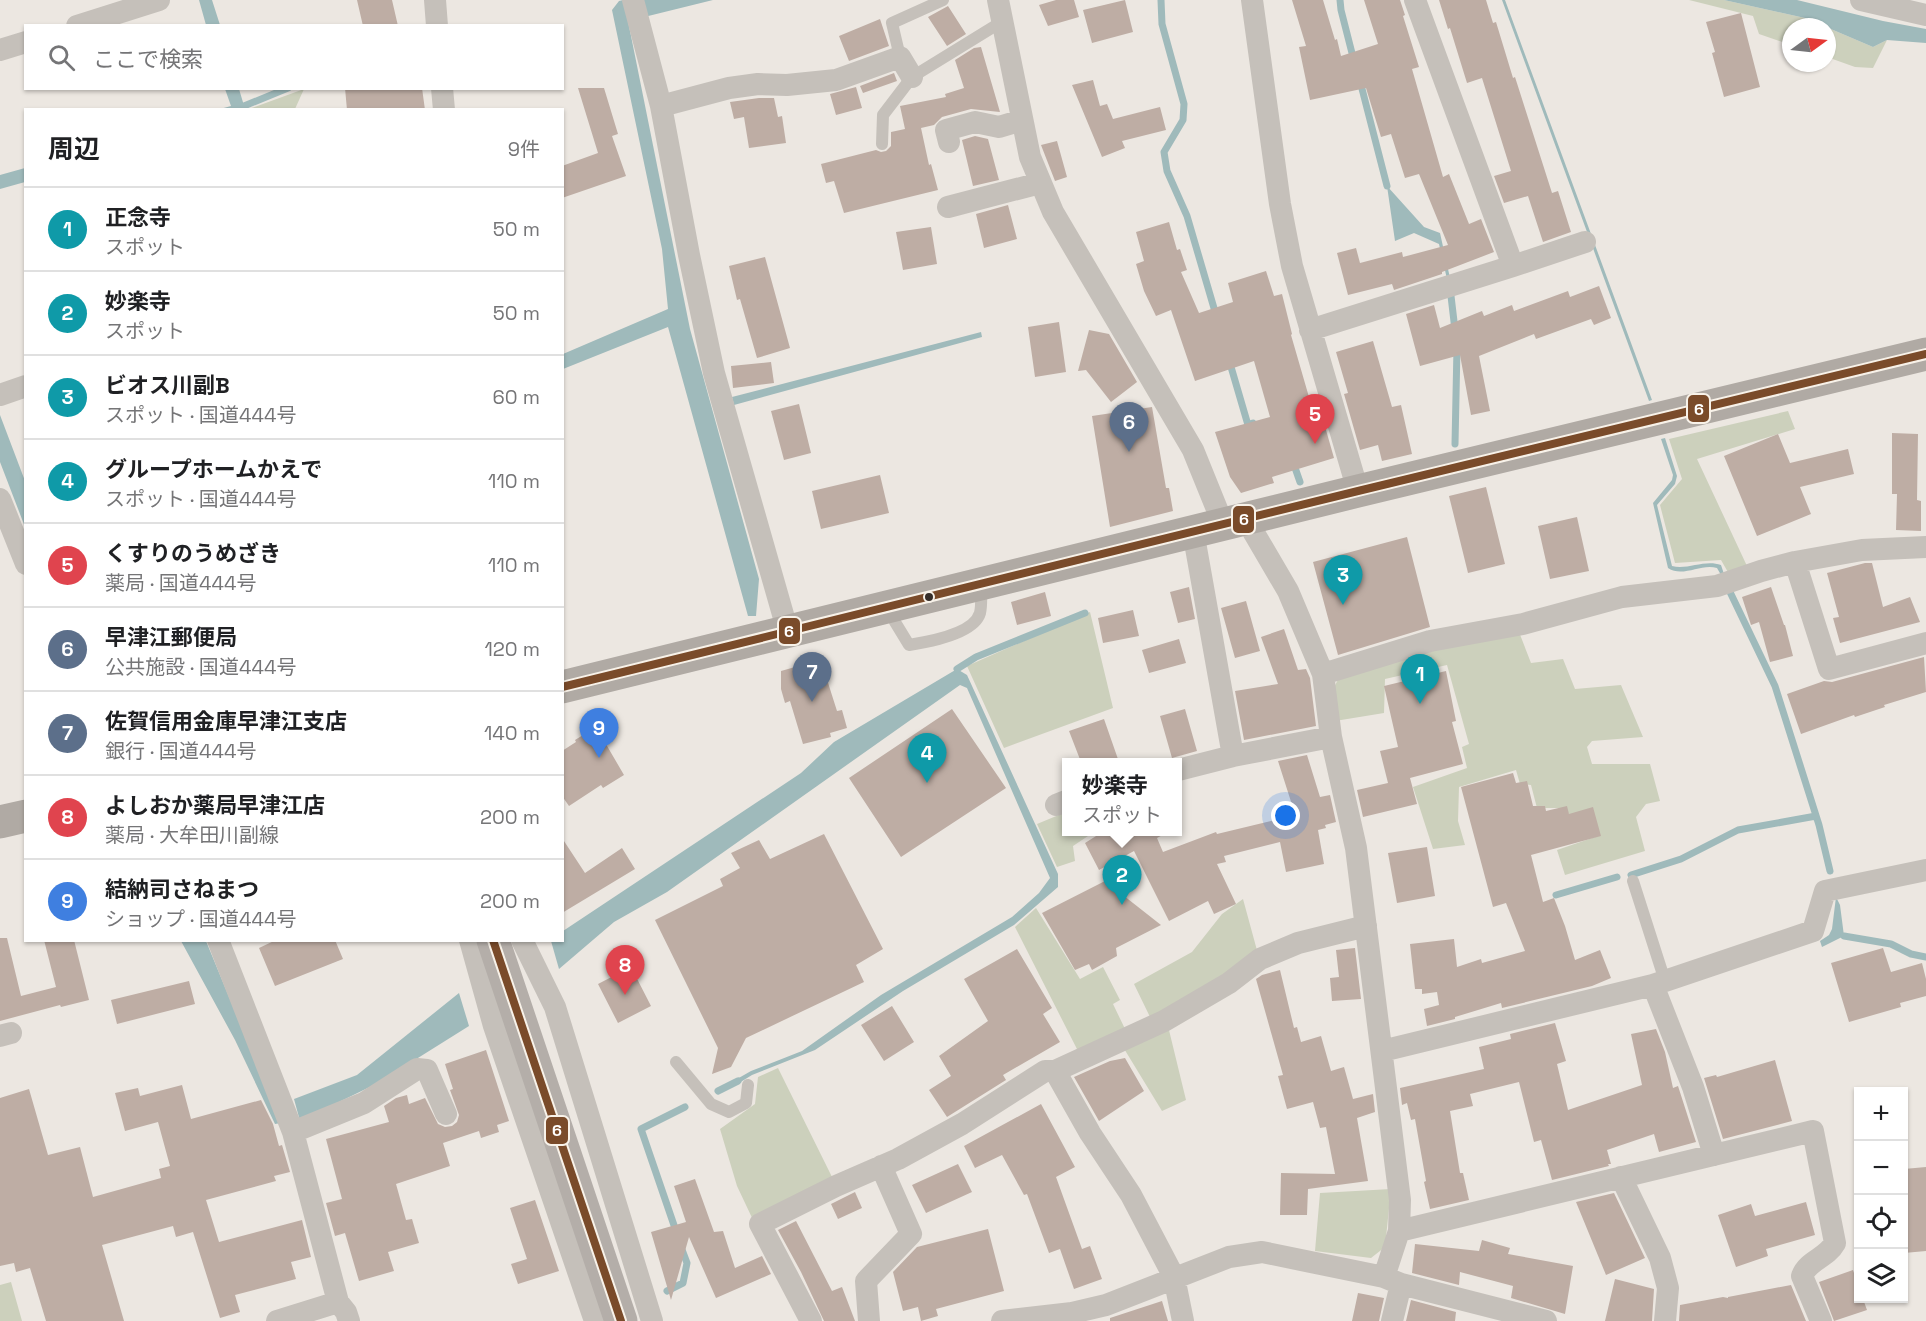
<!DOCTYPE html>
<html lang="ja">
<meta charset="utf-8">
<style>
:root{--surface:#fff;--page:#f2f2f2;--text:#202124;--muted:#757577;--line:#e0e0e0;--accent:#756e69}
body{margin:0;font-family:"Space Grotesk","Noto Sans JP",sans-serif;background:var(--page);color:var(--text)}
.controls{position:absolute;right:18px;bottom:18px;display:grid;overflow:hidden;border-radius:0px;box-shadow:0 2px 4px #0004}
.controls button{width:54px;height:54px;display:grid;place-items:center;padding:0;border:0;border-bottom:2px solid var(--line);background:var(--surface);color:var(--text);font:30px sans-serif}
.compass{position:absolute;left:1782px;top:18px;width:54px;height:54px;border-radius:50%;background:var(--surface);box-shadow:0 2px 4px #0004;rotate:75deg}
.you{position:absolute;left:1286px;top:816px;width:21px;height:21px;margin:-15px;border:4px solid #fff;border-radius:50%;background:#1a73e8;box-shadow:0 0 0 9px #1a73e833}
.badge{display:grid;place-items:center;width:39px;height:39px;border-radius:50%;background:var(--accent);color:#fff;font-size:20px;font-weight:700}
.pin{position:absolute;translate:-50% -50px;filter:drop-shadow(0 2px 3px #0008)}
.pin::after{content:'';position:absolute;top:32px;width:21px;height:18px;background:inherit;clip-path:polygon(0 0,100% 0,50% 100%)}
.popup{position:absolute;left:1062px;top:758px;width:120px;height:78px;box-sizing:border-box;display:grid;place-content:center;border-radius:0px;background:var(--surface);filter:drop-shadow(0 2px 4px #0005);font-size:20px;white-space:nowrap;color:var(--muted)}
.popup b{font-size:22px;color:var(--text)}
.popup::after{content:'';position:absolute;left:50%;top:100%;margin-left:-12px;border:12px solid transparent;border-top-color:var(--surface)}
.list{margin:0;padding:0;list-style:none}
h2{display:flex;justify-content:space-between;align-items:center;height:78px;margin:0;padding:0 24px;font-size:26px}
h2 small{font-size:20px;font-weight:400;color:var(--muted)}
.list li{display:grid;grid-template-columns:39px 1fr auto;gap:18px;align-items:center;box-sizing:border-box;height:84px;padding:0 24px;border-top:2px solid var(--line)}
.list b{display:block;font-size:22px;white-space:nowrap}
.list p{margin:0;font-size:20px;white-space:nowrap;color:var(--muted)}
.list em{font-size:20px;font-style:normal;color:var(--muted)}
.icon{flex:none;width:33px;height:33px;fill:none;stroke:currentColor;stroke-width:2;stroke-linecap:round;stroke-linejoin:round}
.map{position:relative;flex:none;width:1926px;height:1321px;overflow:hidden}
.search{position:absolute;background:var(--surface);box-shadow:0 2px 4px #0004;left:24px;top:24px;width:540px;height:66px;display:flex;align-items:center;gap:15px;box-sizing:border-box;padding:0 21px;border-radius:0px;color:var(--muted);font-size:22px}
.panel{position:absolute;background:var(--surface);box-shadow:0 2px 4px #0004;left:24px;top:108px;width:540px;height:834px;border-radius:0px}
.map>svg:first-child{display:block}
.green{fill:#ccd0bc}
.water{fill:#9fbabb}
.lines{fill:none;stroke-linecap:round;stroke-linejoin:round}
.stream{stroke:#9fbabb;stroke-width:7}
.building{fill:#beada4}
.service{stroke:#c5c0ba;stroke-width:12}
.minor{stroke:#c5c0ba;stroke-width:22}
.primary{stroke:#b4aea9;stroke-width:33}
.trunk{stroke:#b0aaa4;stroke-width:33}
.bus-1-casing{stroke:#f8f2e9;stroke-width:12}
.bus-1{stroke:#7a4b2a;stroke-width:8}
.bus-dot{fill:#352d29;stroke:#f8f2e9;stroke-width:2}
.line-badge{stroke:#f8f2e9;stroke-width:2}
.badge-label{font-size:16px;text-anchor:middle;font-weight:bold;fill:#fff}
</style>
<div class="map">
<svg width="1926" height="1321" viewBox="0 0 1926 1321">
<rect width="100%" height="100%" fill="#ece7e1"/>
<path class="green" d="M1689,0h35l81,18 68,29 14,-7 -14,28 -18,-1 -28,-10v-30h-36v18l-32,-11 -6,-18z
M304,89l-9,20h-46z
M1788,411l7,18 -98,30 50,107 -18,8 -8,-14 -46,3 -15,-58 22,-26 -13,-40z
M1090,612l23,96 -109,40 -37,-82z
M1519,632l12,31 32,-4 12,30 46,-4 22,52 -51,4 -5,6 5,17h58l10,37 -14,3 -10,13 9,34 -80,24 -8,-25 41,-14 -28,-21 -6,-7h-27l-6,-23 -11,-1 -4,-14 -57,17 -1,34 7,24 -32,4 -20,-62 54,-19 -5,-21 7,-3 -22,-79 -62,14 -1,34 -49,8 -4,-28 10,-19 95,-28z
M1066,812v20h24l1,2 -18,12 2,15 -18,6 -20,-43z
M1243,899l15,55 -107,65 -17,-35 58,-32 30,-38z
M1036,908l44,71 23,-12 17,33 -7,4 13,27 -47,22 -64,-126z
M1168,1026l18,74 -24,11 -39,-64z
M778,1068l55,111 -79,43 -17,-36 -17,-57 35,-25 3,-27z
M1391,1189l-6,58 -14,11 -56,-7 5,-58z
M11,1282l11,39h-22v-36z"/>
<path class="water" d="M199,0h13l8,25h-14z
M623,0h90l-85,21 62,308 69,250 -3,37h-8l-80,-289 -105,42v-15l105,-45 -6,-60 -50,-239 7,-9z
M1502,0h3l147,400 -3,1z
M1724,0h73l86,21 43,8v14l-39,-3 -14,7 -68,-29z
M225,89h14l6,20h-25l11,-3z
M25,168v14l-25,7v-14z
M1387,186l37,41 16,6 10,45 -3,1 -8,-35 -25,-11 -19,8z
M981,332l1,5 -248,68 -2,-8z
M0,415l25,66v46l-25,-65z
M1665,438l12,38 -2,8 -18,21 15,61c16,4 33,-7 49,-1l3,9 -3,1 -4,-7c-16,-5 -34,10 -49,0l-15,-65 19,-23 1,-5 -12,-36z
M957,669l10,6 91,199v13l-44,38 -111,66 -88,59 -63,25 -13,8 -2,-4 14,-8 51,-20 79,-56 131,-78 27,-24 11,-15 -83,-190 -7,-3 -293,207 -53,30 -55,47 -8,-28 11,-1 1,-9 238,-158 33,-31z
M1836,897l4,8 4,31 -22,11 -2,-6 9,-6 3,-6z
M181,941h25l75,182 -6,1 -40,-84z
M459,993l10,33 -91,57 -78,38 -6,-22 63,-24z"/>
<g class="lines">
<path class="stream" d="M1161,0l1,24 22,80 -1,16 -19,32 3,19 20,45 29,99
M1340,0l1,10 13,51
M1360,81l27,105
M244,106l44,-18
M1451,296l4,34
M1229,360l19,65 5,-2
M1455,444l2,-97
M1293,462l7,20
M1730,592l45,94 44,139 11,46
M957,669l19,-12 109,-44
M1631,875l50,-16 57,-29 78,-14
M1556,895l61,-18
M1844,936l47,8 20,10 15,3
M718,1091l20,-10
M677,1234l-36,-105 44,-22
M667,1291l16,-8 4,-20 -6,-16"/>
</g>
<path class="building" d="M357,0h35l6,26h-35z
M1056,0h18l5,17 -31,9 -9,-21z
M1125,0l8,32 -41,11 -9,-33z
M1292,0h31l12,40 2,-1 4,17 37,-12 -14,-44h36l5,15 -2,1 16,51 -7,2 31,108 6,-3 20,50 12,-5 13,33 -52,20v2l-48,16 -2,-6 -44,11 -11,-42 19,-5 4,15 42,-11 1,5 45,-12 -29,-71 -14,4 -14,-44 -10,3 -15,-49 -56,12 -11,-53 7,-1z
M1439,0h47l7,23 3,-1 17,56 2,-1 37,116 6,-2 13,41 -28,10 -15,-46 -24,7 -10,-27 17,-5 -29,-93 -15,5 -17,-55 -2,1z
M948,6l18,28 -19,12 -19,-29z
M1741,13l19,74 -36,10 -12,-44 3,-1 -9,-30z
M880,19l9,27 -40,15 -10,-25z
M981,47l19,65 -29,-3 -29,8 -8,8 -13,3 8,37 2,-1 7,26 -94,23 -10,-32 -8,2 -5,-19 55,-14 5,2 5,-1 5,-5v-14l14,-3 -5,-23 46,-9 -1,-3 19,-6 -9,-28 19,-12z
M894,73l3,8 -34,12 -3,-7z
M1093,80l7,26 7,-2 6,15 47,-12 6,23 -44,11 3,7 -23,9 -30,-72z
M856,87l6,21 -26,7 -6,-21z
M345,88h77l3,22h-78z
M578,88h26l14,46 -6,2 14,40 -64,22v-32l36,-13z
M759,98h15l4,19 4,-1 4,27 -37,5 -5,-31 -10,2 -4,-17z
M975,136l13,3 11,41 -26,6 -11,-46z
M1057,141l10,36 -12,4 -14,-36z
M1008,205l9,34 -33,9 -8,-34z
M1169,222l8,28 3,-1 7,21 -6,2 18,41 34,-11 -5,-19 38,-12 8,25 8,-2 10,40 -1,1 20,69 7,-2 16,56 -62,19 2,6 -33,10 -11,-16 -15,-45 55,-15 -16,-56 -59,20 -24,-71 -15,6 -12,-25 -8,-27 8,-3 -8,-29z
M931,227l6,37 -34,6 -7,-38z
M765,257l25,91 -33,10 -17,-59 -3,1 -8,-34z
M1599,286l12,32 -17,7 -3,-6 -55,20 -2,-5 -55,22 11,55 -19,4 -11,-60 -40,11 -14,-52 28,-9 6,23 42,-17 2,5 28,-11 2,6 54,-20 2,6z
M1059,322l7,50 -31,5 -7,-50z
M1089,330l20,4 28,48 -26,20 -25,-32 -8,1z
M1373,341l19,66 9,-2 11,49 -30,7 -4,-16 -18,5 -16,-56 4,-1 -12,-41z
M771,362l3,21 -41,5 -2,-22z
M799,404l12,49 -27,7 -13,-49z
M1152,407l14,81h3l4,23 -63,16 -18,-111z
M1892,433l26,1 -1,66 4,1v30l-25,-1 1,-36h-5z
M1778,434l12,29 58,-14 6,25 -54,13 11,27 -54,22 -33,-80z
M880,475l9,38 -68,16 -9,-38z
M1486,487l19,77 -37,9 -19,-77z
M1577,517l12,54 -39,8 -12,-53z
M1407,537l23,90 -92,28 -25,-93z
M1865,563h7l11,44 27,-10 10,25 -80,21 -7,-25 6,-1 -12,-44z
M1189,587l6,32 -17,4 -8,-31z
M1771,587l13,38h1l8,31 -23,6 -11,-40 -8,3 -9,-28z
M1045,592l6,24 -34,9 -6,-23z
M1246,601l14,50 -25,7 -14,-50z
M1133,610l6,26 -36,7 -5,-25z
M1284,629l14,41 8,-1 4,9 6,48 -72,14 -9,-49 43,-7 -17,-47z
M1179,639l7,24 -37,10 -7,-23z
M1924,657l2,35 -42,13 1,2 -30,10 -1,-2 -53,19 -14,-40 37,-13 8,1z
M816,661l7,6 14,44 5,-1 5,18 -17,5 1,4 -28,7 -13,-43 -5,2 -4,-14v-18z
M1446,671l10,50 -4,1 11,42 -53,14 7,26 -54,13 -6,-27 31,-7 -8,-32 18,-4 -14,-61z
M952,709l54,79 -105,69 -52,-79z
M1185,709l12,42 -25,7 -12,-42z
M1104,719l15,43h-38l-12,-31z
M596,727l28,48 -21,13 -2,-3 -32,21 -7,-10v-45l14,-9 -1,-2z
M1307,755l13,42 10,-2 6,27 -11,3 1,3 -8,2 6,34 -38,8 -6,-30 -56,14 2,6 -9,2 19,40 -22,10 -6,-13 -39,20 -35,-70 -35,19 -14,-27 19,-12h66l-13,7 6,14 53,-20 1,2 75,-18 -1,-4 3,-1 -16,-50z
M1513,773l3,10 11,-2 6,25h12l1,5 21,-5 2,8 24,-7 8,29 -70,19 12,47 11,-4 11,28 10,34 25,-10 11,28 -19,8 -90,22 -1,-5 -46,14v2l-28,7 -3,-17 15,-4 -2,-13 -15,2v-5h-7l-5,-45 44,-5 3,28 24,-8 1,4 43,-12 -19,-48 -13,4 -32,-120z
M824,834l59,115 -27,16 8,17 -118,56 -15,29 -19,7 6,-26 -63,-128 68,-34 -3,-7 20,-11 -9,-15 28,-13 11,19z
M562,838l23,35 37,-25 13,21 -73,44z
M1427,847l8,49 -38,7 -9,-50z
M1105,881l56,44 -45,23 1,8 -25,14 -3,-6 -14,6 -33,-57z
M0,938h7l14,58 35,-9 -12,-47h30l15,60 -28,7 -1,-2 -60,16z
M276,940h59l8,19 -68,27 -16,-38z
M1355,948l6,51 -29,2 -2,-23 9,-1 -3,-27z
M1883,948l8,24 31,-9 4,16v17l-26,7 1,4 -52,15 -18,-59z
M1017,949l35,59 -9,6 17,28 -57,33 3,5 -59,37 -18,-27 22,-14 -12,-20 49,-35 -24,-42z
M631,967l20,39 -33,17 -20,-39z
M1280,970l14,58 3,-1 4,15 20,-6 10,35 13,-4 9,32 20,-5 2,18 -18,6 11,63 -60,8 -1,26h-27l1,-42 54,1 -9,-47 -6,1 -7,-26 -26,7 -9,-33 5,-1 -27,-96 6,-4z
M189,981l6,23 -78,20 -6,-24z
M892,1006l22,36 -30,19 -23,-36z
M1555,1023l11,38 -9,3 11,46 74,-25 -11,-51 25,-5 9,23 8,36 5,-2 18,56 -37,10 -5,-18 -47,16 4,14h-3l1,2 -57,14 -11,-40 -7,2 -15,-60 -49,12 3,12 -23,5 10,62h3l6,27 -39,9 -6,-27 2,-1 -11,-62 -4,1 -4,-17 -5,2 -2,-17 84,-19 -5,-22 32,-8 -1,-5z
M486,1050l23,71 -12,4 2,7 -18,6 -2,-7 -36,12 7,23 -54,18 10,36 6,-1 7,24 -31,9 6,19 -35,10 -14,-48 -10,3 -9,-33 16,-4 -16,-60 63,-17 -5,-16 12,-8 11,-3 2,9 16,-6 13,26 7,3 7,-1 5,-4 2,-7 -9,-25 3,-1 -8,-25z
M1125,1058l19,33 -45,30 -25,-44 36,-16z
M1775,1060l17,61 -69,18 -19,-61 12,-3 1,2z
M182,1085l9,34 70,-19 12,24 6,22 3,-1 8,27 -16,4 2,5 -70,19 13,42 83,-22 9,37 -20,5 5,17 -61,16 5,17 -20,6 -27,-86 -17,5 -3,-11 -71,19 22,76h-78l-16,-53 -14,4 -2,-9 -14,3v-168l29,-9 19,66 32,-8 13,50 68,-19 -2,-9 11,-3 -12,-44 -33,9 -10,-38 23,-5 2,8z
M1041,1104l34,63 -19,10 26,72 8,-3 12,33 -28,10 -14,-40 -11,4 -22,-59 -3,1 -22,-40 -27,13 -11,-22z
M958,1164l14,28 -46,21 -14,-28z
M1926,1167v84l-22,2v-84z
M695,1179l19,53 9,-1 12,37 27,-12 9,18 -55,24 -27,-61 -18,63 -20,-68 35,-10 -12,-36z
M855,1192l7,16 -24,11 -7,-15z
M1614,1193l31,65 -39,17 -30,-73z
M535,1200l24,71 -41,13 -7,-20 16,-5 -17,-51z
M1806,1202l9,33 -49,14 2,7 -32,11 -18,-52 33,-11 4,12z
M796,1221l36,70 10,-4 13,34h-31l-23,-49 -23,-42z
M988,1229l16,62 -68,18 2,7 -17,5 -3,-14 -15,4 -10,-39 24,-25z
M1482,1240l28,8 -2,6 65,12 -8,48 -54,-16 2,-12 -53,-14 -1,13 -47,-12 3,-29 64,7z
M1853,1270l5,15v14h5l4,11 -33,11 -15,-39z
M1615,1279l39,10 -2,32h-47z
M1791,1285l15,36h-127l1,-16 43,-8 5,1v-1z
M1358,1293l26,5 -5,23h-27z
M1411,1300l45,12 -1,9h-49z
M1162,1301l6,20h-58v-3z"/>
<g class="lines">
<path class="service" d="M900,57l-8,-34 51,-23
M882,144l1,-29 29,-38 91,-56
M890,608l5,14 14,23c19,-3 65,-11 71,-32 2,-8 1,-19 1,-28
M1633,881l32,100
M676,1062l35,42 18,8 17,-9 2,-18"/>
<path class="minor" d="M435,0l2,26
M633,0l28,106 28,149 25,118 74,259
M998,0l32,157 23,55 140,238 30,74
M1252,0l28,204 12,62 66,225
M1415,0l98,266
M1861,0l65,15
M77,26l82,-26
M0,50l26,-8
M442,88l2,22
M661,106l68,-18 29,-4 29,1 49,-5 64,-23 12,20
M949,142l-3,-12 29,-8 24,5 23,-7
M948,207l92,-24
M1310,330l203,-64 72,-24
M0,395l26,-9
M0,499l26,65
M1247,518l7,15 34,58 35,83 8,63 25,111 44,352 -1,31 -15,46
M1193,531l40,225 98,-19
M1795,562l34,107 97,-26
M1323,674l107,-33 93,-17 99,-27 95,-11 44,-15 34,-9 67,-12 64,-3
M1178,770l55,-14
M1056,805l10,-4
M218,940l75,192 45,170 8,10 3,9
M470,940l24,86 101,295
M522,940l33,67 97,314
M1653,985l160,-54 12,-40 101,-21
M0,1036l11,-3
M1382,1051l271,-66 40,102 21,68
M1055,1071l35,62 41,62 43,82 9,44
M293,1132l71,-29 53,-34 10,1 19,44
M1621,1177l39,81 8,30 -3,33
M1399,1231l414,-100 22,112c-9,16 -27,17 -33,33l19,45
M277,1321l61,-19
M811,1321l-51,-97 76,-38 62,-27 64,-35 83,-53h10l109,-50 65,-38 31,-24 38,-16 68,-17
M869,1321l-3,-40 45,-47 -30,-68
M1002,1321l70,-8 34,-8 123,-48 33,-5 122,25 17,7 145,37
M1392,1321l9,-37"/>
<path class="primary" d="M493,940l128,381"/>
<path class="trunk" d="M562,687l796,-196 568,-137
M0,822l26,-6"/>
<defs>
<path id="bus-1" d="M562,687l796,-196 568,-137
M493,940l128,381"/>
</defs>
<use href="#bus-1" class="bus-1-casing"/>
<use href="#bus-1" class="bus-1"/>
</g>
<circle class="bus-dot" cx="929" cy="597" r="5"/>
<g class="line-badge">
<rect x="1687" y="394" width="23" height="29" rx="6" fill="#7a4b2a"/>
<rect x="1232" y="505" width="23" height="29" rx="6" fill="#7a4b2a"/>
<rect x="778" y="617" width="23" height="28" rx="6" fill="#7a4b2a"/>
<rect x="545" y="1116" width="24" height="29" rx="6" fill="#7a4b2a"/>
</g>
<g class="badge-label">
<text x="1699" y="415">6</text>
<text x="1244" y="525">6</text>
<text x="789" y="637">6</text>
<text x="557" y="1136">6</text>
</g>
</svg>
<div class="controls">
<button>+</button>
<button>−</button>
<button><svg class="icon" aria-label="locate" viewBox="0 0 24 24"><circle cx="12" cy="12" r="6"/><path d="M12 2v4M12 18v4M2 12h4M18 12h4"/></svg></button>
<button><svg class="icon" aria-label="layers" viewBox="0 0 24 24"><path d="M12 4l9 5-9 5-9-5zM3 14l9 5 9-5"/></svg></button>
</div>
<svg class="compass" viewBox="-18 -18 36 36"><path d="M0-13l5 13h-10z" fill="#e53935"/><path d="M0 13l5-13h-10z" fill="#757577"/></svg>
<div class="you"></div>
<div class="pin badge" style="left:1420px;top:704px;background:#0f9aa8">1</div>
<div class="pin badge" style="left:1122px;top:905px;background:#0f9aa8">2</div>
<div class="popup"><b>妙楽寺</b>スポット</div>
<div class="pin badge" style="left:1343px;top:605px;background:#0f9aa8">3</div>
<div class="pin badge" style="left:927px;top:783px;background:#0f9aa8">4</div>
<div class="pin badge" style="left:1315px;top:444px;background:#e0444e">5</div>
<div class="pin badge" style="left:1129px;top:452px;background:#5c6f8a">6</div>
<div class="pin badge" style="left:812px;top:702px;background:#5c6f8a">7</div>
<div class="pin badge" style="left:625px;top:995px;background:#e0444e">8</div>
<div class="pin badge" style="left:599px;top:758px;background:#3f7fe0">9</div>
<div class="search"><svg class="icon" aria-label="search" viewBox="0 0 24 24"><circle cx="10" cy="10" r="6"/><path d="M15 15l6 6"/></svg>ここで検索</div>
<section class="panel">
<h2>周辺<small>9件</small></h2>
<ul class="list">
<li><span class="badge" style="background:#0f9aa8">1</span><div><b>正念寺</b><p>スポット</p></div><em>50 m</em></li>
<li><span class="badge" style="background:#0f9aa8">2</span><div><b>妙楽寺</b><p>スポット</p></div><em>50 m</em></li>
<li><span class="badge" style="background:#0f9aa8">3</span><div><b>ビオス川副B</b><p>スポット · 国道444号</p></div><em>60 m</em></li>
<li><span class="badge" style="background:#0f9aa8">4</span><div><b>グループホームかえで</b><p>スポット · 国道444号</p></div><em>110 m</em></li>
<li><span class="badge" style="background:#e0444e">5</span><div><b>くすりのうめざき</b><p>薬局 · 国道444号</p></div><em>110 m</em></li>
<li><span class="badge" style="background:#5c6f8a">6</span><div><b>早津江郵便局</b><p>公共施設 · 国道444号</p></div><em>120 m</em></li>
<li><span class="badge" style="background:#5c6f8a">7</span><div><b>佐賀信用金庫早津江支店</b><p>銀行 · 国道444号</p></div><em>140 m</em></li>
<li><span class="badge" style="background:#e0444e">8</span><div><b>よしおか薬局早津江店</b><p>薬局 · 大牟田川副線</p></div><em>200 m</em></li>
<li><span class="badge" style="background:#3f7fe0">9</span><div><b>結納司さねまつ</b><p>ショップ · 国道444号</p></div><em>200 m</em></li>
</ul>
</section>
</div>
